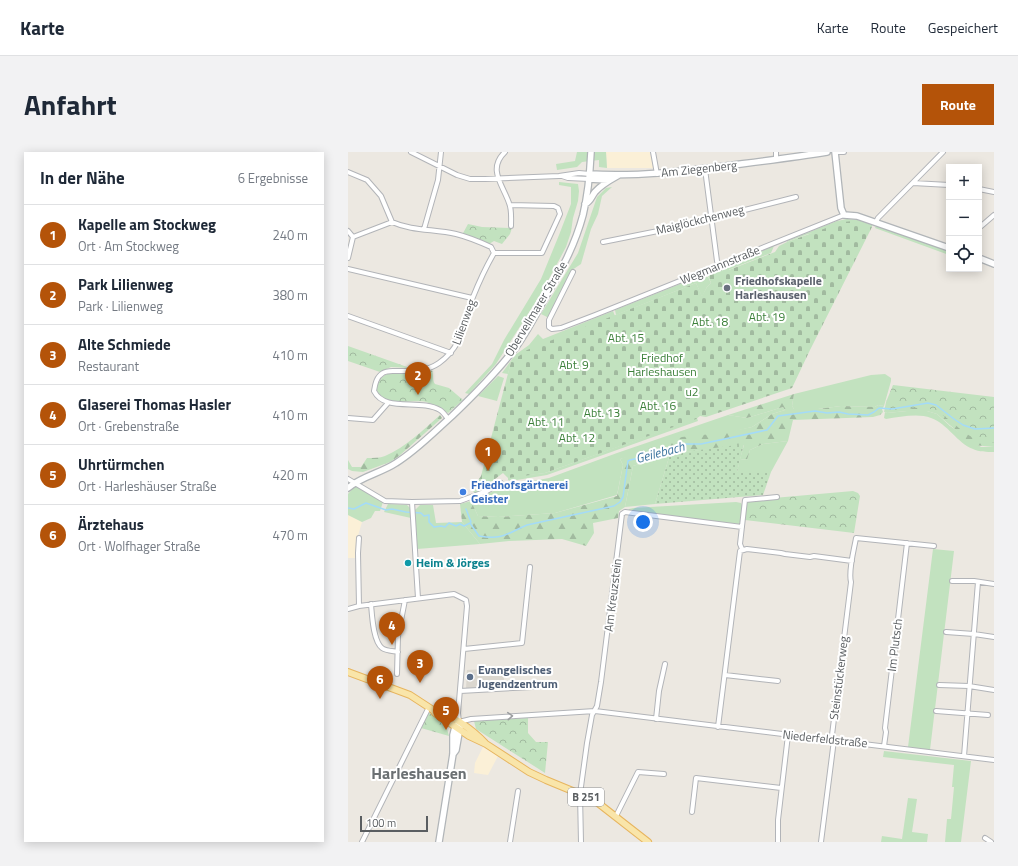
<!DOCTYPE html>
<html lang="de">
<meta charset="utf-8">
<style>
:root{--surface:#fff;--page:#f2f2f3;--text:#1f2937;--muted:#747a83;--line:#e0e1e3;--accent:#b45309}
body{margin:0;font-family:"Titillium Web",sans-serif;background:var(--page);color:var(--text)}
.controls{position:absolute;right:12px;top:12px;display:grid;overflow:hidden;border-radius:0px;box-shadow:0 2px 10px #0003}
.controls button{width:36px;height:36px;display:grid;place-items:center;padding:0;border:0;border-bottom:1px solid var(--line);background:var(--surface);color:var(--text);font:20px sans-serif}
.scale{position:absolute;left:12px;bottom:10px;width:68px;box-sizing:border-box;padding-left:4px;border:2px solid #5a5e61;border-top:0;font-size:11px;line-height:14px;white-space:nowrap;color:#5a5e61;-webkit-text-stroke:3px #fff;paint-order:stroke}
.you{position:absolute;left:295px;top:370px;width:14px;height:14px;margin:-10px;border:3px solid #fff;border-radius:50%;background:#1a73e8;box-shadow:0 0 0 6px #1a73e833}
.badge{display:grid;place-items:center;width:26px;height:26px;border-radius:50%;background:var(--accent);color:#fff;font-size:13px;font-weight:700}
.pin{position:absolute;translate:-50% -33px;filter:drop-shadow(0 1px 2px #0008)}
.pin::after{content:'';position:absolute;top:21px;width:14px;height:12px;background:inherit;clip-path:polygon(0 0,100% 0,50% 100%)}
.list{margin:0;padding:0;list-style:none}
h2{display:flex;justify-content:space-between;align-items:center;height:52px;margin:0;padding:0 16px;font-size:17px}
h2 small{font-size:13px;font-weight:400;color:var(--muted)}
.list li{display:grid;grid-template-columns:26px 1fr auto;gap:12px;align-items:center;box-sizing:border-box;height:60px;padding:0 16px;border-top:1px solid var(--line)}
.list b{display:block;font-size:15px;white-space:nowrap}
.list p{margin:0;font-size:13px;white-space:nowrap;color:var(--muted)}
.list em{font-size:13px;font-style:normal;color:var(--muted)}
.icon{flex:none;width:22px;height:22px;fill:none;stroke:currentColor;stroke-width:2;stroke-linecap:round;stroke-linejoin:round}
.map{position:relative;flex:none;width:646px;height:690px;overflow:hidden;border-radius:0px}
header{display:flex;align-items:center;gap:24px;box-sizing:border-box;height:56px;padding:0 20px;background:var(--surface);border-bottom:1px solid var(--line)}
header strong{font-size:19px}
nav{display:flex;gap:22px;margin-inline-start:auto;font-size:14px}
.intro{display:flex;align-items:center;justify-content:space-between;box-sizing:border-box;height:96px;padding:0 24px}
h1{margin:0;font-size:28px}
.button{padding:10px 18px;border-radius:0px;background:var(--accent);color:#fff;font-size:14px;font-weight:700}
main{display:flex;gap:24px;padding:0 24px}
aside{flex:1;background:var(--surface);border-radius:0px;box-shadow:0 2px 10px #0003}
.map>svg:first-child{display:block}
.commercial{fill:#fbf0d7}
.education{fill:#dbd7cf}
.grass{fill:#c2e2bf}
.forest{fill:url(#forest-firs)}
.cemetery{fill:url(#cemetery-stones)}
.park{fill:url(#park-crowns)}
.garden{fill:url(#garden-dots)}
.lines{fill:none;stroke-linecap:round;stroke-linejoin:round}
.stream{stroke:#a4dbf8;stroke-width:1.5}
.street-casing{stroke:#b2b4b8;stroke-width:6}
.secondary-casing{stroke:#b1b5b8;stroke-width:8}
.primary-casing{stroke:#e7b55f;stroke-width:8}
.street{stroke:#fff;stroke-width:4}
.secondary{stroke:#fff;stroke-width:5.5}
.primary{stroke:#f9e5a9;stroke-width:6}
.oneway{stroke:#9c9ea0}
.worship-dot{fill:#6b7280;stroke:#fff;stroke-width:1.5}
.shop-dot{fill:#3f7fe0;stroke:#fff;stroke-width:1.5}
.culture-dot{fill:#0f9aa8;stroke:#fff;stroke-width:1.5}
.service-dot{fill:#5c6f8a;stroke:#fff;stroke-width:1.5}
.labels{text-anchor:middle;stroke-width:4;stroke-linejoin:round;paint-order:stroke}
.shield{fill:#fff;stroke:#8c8e90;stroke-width:1}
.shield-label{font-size:11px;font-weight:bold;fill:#5a5e61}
.street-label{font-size:12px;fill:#5a5e61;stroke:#fff}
.worship-label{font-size:12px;font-weight:bold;fill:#5b616d;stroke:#fff;text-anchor:start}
.park-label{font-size:12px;fill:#3c803a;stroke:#fff}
.shop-label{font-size:12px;font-weight:bold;fill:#366cbe;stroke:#fff;text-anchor:start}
.culture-label{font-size:12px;font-weight:bold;fill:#0d838f;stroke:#fff;text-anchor:start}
.service-label{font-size:12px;font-weight:bold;fill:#4e5e75;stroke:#fff;text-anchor:start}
.water-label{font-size:13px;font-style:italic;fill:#4177a0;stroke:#fff}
.district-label{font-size:16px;font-weight:bold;fill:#6b7073;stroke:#fff}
</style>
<header>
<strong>Karte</strong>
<nav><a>Karte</a><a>Route</a><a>Gespeichert</a></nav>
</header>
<div class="intro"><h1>Anfahrt</h1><a class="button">Route</a></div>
<main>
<aside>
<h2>In der Nähe<small>6 Ergebnisse</small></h2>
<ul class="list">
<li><span class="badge">1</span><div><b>Kapelle am Stockweg</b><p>Ort · Am Stockweg</p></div><em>240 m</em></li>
<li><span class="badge">2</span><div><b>Park Lilienweg</b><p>Park · Lilienweg</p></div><em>380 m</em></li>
<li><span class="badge">3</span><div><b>Alte Schmiede</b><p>Restaurant</p></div><em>410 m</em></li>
<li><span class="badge">4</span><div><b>Glaserei Thomas Hasler</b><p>Ort · Grebenstraße</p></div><em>410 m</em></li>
<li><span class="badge">5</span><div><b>Uhrtürmchen</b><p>Ort · Harleshäuser Straße</p></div><em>420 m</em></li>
<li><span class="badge">6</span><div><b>Ärztehaus</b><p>Ort · Wolfhager Straße</p></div><em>470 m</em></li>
</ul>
</aside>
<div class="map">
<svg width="646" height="690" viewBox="0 0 646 690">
<defs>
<pattern id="forest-firs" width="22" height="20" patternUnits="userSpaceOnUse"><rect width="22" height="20" fill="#c2e2bf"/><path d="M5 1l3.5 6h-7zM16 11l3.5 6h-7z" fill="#a1ba9f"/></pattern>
<pattern id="cemetery-stones" width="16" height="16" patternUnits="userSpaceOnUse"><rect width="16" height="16" fill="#c2e2bf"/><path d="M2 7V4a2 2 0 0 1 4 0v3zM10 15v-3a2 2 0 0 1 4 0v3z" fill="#a1ba9f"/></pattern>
<pattern id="park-crowns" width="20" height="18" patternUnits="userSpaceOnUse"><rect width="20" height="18" fill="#c2e2bf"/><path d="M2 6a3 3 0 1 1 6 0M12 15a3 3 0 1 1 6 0" fill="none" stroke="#a1ba9f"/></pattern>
<pattern id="garden-dots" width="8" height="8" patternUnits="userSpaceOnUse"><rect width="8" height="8" fill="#c2e2bf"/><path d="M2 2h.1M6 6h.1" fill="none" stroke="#a1ba9f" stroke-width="1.8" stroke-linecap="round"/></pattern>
</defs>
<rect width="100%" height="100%" fill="#ece8e1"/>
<path class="commercial" d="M258,0h44l3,16h-46z
M0,363l14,7 -5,17 -2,19h-7z
M135,595l15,9 -10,19 -14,-2 1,-10z"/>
<path class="education" d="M156,516v19l-38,2 1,-19z"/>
<path class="grass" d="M229,0h29l1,16 -8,-1v-7l-17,2 -5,5 -20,3 -1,-6 19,-3z
M211,30l19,2 1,7 -1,10 -5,17 -2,14 -5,15 -24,45 -46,72 -27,30 -4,-1 27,-29 12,-24 37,-61 18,-44 12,-31v-17l-12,-2z
M264,35l-10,9 -4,18 -7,15 -10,35 -9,6 -23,48 -8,-4 37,-61 19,-56 9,-9z
M499,67l11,1 14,5v2l-64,7 -21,8v-1l50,-20z
M528,74l73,25v4l-74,-27z
M426,94l-3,7 -43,17 1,-6z
M357,122l1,3h2l3,6 -4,4 -5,10 -6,-14 -80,32 -1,-5z
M265,159l2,5 -104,46 -3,12 -6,-1 13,-18 14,-10 9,-11 5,5z
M537,222l6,4v3l-7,25 -6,-1 -3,2 -34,-1 -23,3h-24l-2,-3 2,-12 77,-19z
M150,224l6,2 -7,23 -19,-5z
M435,255l2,3 -13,4 -20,13 -132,32 3,6 -6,30 -62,18 -57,4 -20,-1 -7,-15 34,-15 44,-8 68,-25 111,-38 19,3z
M559,259h20l10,3 13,12 31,21h13v5c-7,0 -15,0 -21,-3 -16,-6 -25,-25 -42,-31 -13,-5 -31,-1 -45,1l-2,-1 1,-6 2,1z
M349,266l1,3 -151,54 -36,6 -3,-1v-3l37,-4z
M440,289l-17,31h-34l3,-13 7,1 3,-10 13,-6z
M322,302l-15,50 -30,3 8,-41z
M6,335h4l25,15 -3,9h-5l-4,7 -9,4 -14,-7v-21z
M388,350l5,1c3,6 2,15 -2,21l-111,-13 1,-2 4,-1z
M40,352l19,1 4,4v9l-27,-6z
M72,353h13l3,18 26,-1 18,22 -63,5 -2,-39z
M585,397l21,2 -24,199 -22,-3z
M536,599l87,10 -10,81h-16l2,-23h4l3,-32h-2l2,-22 -71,-8z
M560,646l9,1 -5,33 16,2 -1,8h-46l1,-6 20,3z"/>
<path class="forest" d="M446,242l-2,12 2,3h24l23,-3 34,1 3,-2 6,1 -2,3 1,3 -3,3 -7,2 -80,3 -5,21 -25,3 -13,6 -3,10 -7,-1 4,-14 -74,9 -37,12 -8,41 -6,4 -1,7 -25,5 1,10 -8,13 -24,-7 -53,2 -29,3 -18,-22 -2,-18 11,-3 7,15 20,1 57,-4 62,-17 6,-31 -3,-6 62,-22 40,-4 30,-6 20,-13 13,-4 -2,-3 -36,11 -19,-3z
M577,249l69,37v9l-21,-2 -36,-31 -10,-3h-20l-20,2 -2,-1 2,-3z
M92,263l2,3 -43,38 -9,6 -27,10 -11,-1 -4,-2v-9l4,7h9l6,-9c6,0 13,0 18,-2 21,-9 38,-26 55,-41z"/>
<path class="cemetery" d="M505,69l19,6 -62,123 -18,38 -86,29 -6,-1 -4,3 -151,54 -37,5 -5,-5 -28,21 -3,-5 9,-13 30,-114 16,-12 169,-67 6,13 5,-9 4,-4 -4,-10 22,-9v6l46,-18 4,-6 8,-4 56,-20z"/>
<path class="park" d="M120,72l14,3 30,1 -2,6 -8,10 -8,-3 -5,3 -27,-9z
M0,194l62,22 -19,-1 -11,5 -32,-11z
M84,218c2,5 0,10 3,14l14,4 14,12 -15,13c-6,-4 -14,-9 -22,-11 -13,-3 -43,6 -49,-11 -1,-4 1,-8 3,-11 7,-10 18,-7 28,-6l2,2 11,-1z
M545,233l101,12v46c-32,-1 -40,-28 -67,-35 -8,-2 -33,3 -43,4l2,-10z
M505,339l5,2 2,3 -6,37 -109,-13 2,-18 3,-2z
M80,560l18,13 3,11 -28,-8z
M180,566v15l8,9h12l-3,31 -69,-44 -2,-8z"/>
<path class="garden" d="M396,292l-7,28h34l-8,23 -108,9 15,-50z"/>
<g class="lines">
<path class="stream" d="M0,356l6,1 12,-6 20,7 6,-1 14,3 15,1 3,3 5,-1v7l5,5 7,-1 4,1 4,-4 7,3 4,-2 4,2 6,-3 9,13c24,4 27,-2 48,-11l87,-19 6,-4 3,-5 5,-36 2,-1 22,-5 29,-11h20l66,-14 11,-14 37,-5 12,2 12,-1 9,2 20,1 6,-3 5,-4 13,1 36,-6 8,2 18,14 9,6 12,4 19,-1
M118,357l5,13"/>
<defs>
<path id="street" d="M63,0l46,23 13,4h15l74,-3 20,-3 11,1
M157,0c-18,17 -2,33 4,51 3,7 2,16 2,23
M305,0l4,22
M428,0v7
M489,0h7
M357,17l12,92 2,4
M0,20l19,8 14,16 11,26c20,9 42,7 64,12 12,3 24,8 35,13l3,6
M214,24l6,2 21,1
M565,31l36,2
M631,37l15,3
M528,70l2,-4 65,-66
M631,76l15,-13
M76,77l14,-49 3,-28
M0,79l5,6
M255,90l70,-14 123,-31
M146,101h48l18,-39 -2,-6 -4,-2 -44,-1
M0,106l5,-21 39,-15
M0,117l124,29
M225,120l-24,48v7l3,2 9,-1 34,-13 249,-100
M0,164l103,37
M0,266l25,2 15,-17
M100,267c-2,-3 -5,-7 -8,-9 -20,-12 -55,3 -66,-19 1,-6 2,-14 9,-18 4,-3 9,-2 15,-2 14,0 28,1 41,-8 25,-18 24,-40 34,-66 6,-15 13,-30 21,-44
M0,327l37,22 27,1 48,-1 27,-10 14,-8
M64,350l6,96
M394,397l-2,-5 5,-44 32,-3
M604,429h22l20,3
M23,452c1,11 2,37 11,44 4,3 11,3 16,4
M11,454l-1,-53 1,-15
M0,457l11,-3 95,-12 12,6 1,6 -9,107 1,9 12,-3 124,-8 399,49
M598,480l28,2 20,3
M116,497l58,-6 8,-76
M49,522l1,-38 7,-36
M377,523l53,6
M591,533l30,1 25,4
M112,539l72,-4
M588,559l52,4
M308,567l3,-28 6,-27
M370,575l22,-176 7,-2 34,4 4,1 25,3 4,-1 38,5
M536,594l2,-14 -1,-4 9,-76 2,-5v-11l11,-93
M616,604l14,-174
M344,660l4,-34 85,10
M268,664l22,-44 26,2
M637,686l6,4
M14,690l67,-135
M162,690l8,-51
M233,690l-1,-48 7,-51 5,-28 5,-9 4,-24 21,-168 3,-2 117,15
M430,690v-22l10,-85
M473,690l13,-102 -2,-5 19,-153c-3,-11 3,-32 5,-44l78,8"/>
<path id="secondary" d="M487,0l6,56 3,7 13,1 92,32
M242,22c47,3 96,-3 143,-9 31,-4 63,-8 94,-13
M241,27l19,1
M237,52c6,-3 6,-7 10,-12 7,-8 15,-12 24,-17
M631,106l15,6
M0,336c14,-12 33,-15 48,-25 21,-13 38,-31 56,-47 23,-22 45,-44 64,-69 11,-15 20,-33 29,-49 16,-27 30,-53 38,-83 5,-21 7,-42 8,-63
M105,602l3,-4 4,-23
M91,690l14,-88v-19l2,-8 3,-3"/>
<path id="primary" d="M0,520l62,23 23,15 2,3 34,23 17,8 43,28 17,8 34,14 18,9 50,39
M85,558c16,2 41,21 52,33"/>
</defs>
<use href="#street" class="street-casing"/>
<use href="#secondary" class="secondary-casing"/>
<use href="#primary" class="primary-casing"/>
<use href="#street" class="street"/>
<use href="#secondary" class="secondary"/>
<use href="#primary" class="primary"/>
</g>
<defs><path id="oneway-chevron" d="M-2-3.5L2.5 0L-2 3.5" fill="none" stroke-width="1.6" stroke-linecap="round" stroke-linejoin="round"/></defs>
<use class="oneway" href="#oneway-chevron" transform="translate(162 564) rotate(-4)"/>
<circle class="worship-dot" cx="379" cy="136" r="4"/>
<circle class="shop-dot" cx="115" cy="340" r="4"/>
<circle class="culture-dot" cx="60" cy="411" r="4"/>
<circle class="service-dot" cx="122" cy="525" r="4"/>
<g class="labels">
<rect class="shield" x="220" y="636" width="36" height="18" rx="3"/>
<g class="shield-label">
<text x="238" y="649">B 251</text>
</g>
<g class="street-label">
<text transform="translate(351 17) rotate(-6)" y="4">Am Ziegenberg</text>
<text transform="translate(352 68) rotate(-14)" y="4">Maiglöckchenweg</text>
<text transform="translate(372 113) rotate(-22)" y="4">Wegmannstraße</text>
<text transform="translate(188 157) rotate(-59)" y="4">Obervellmarer Straße</text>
<text transform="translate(116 170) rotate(-70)" y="4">Lilienweg</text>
<text transform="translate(265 443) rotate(-83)" y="4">Am Kreuzstein</text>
<text transform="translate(547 493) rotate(-83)" y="4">Im Plutsch</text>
<text transform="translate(491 526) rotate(-83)" y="4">Steinstückerweg</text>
<text transform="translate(477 587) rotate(6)" y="4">Niederfeldstraße</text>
</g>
<g class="worship-label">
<text x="387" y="133">Friedhofskapelle<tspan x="387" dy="14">Harleshausen</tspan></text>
</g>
<g class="park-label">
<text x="419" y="169">Abt. 19</text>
<text x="362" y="174">Abt. 18</text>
<text x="278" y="190">Abt. 15</text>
<text x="314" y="210">Friedhof<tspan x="314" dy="14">Harleshausen</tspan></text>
<text x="226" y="217">Abt. 9</text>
<text x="344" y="244">u2</text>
<text x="310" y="258">Abt. 16</text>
<text x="254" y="265">Abt. 13</text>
<text x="198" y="274">Abt. 11</text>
<text x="229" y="290">Abt. 12</text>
</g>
<g class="shop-label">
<text x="123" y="337">Friedhofsgärtnerei<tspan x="123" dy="14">Geister</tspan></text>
</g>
<g class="culture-label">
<text x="68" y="415">Heim &amp; Jörges</text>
</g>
<g class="service-label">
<text x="130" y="522">Evangelisches<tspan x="130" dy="14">Jugendzentrum</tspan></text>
</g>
<g class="water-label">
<text transform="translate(312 300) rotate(-15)" y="5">Geilebach</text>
</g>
<g class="district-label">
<text x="71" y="627">Harleshausen</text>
</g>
</g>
</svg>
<div class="controls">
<button>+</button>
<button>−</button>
<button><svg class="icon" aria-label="locate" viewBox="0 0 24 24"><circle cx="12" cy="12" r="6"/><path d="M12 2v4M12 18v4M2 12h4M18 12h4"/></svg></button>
</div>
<div class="scale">100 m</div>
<div class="you"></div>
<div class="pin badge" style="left:140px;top:319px">1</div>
<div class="pin badge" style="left:70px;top:243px">2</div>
<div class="pin badge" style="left:72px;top:531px">3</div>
<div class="pin badge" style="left:44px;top:493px">4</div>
<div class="pin badge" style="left:98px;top:578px">5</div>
<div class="pin badge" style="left:32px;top:547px">6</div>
</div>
</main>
